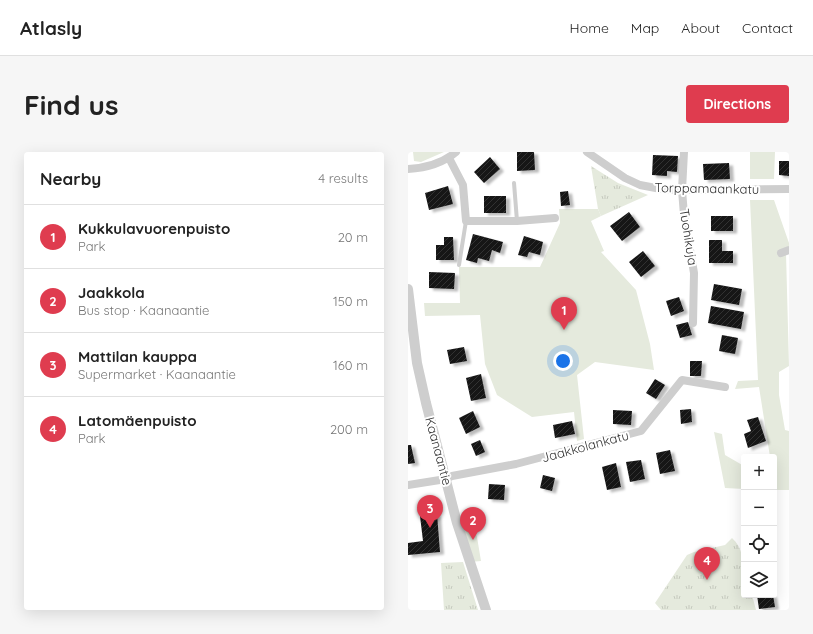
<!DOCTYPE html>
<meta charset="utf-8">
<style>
:root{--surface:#fff;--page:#f6f6f6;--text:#222;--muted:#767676;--line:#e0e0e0;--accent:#df3c4f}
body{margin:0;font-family:Quicksand,sans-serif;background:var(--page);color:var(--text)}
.controls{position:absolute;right:12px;bottom:12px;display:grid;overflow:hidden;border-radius:4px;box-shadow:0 4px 16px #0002}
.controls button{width:36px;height:36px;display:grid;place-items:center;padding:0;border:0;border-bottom:1px solid var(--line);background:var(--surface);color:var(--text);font:20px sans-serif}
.you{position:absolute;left:155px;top:209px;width:14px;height:14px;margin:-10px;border:3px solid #fff;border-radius:50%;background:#1a73e8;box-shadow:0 0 0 6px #1a73e833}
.badge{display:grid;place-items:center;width:26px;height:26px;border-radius:50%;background:var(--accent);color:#fff;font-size:13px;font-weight:700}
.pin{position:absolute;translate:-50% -33px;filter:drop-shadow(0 1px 2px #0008)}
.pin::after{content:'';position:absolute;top:21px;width:14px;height:12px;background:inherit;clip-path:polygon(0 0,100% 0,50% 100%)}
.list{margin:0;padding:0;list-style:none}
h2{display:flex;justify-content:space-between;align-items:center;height:52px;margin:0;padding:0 16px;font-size:17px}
h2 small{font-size:13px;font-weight:400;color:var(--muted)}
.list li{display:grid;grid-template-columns:26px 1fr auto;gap:12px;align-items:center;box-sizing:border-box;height:64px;padding:0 16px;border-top:1px solid var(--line)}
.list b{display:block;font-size:15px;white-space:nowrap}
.list p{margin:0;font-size:13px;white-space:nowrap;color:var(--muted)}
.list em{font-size:13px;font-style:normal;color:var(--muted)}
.icon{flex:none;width:22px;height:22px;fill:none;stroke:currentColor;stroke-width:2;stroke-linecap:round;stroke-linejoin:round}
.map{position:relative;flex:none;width:381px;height:458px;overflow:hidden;border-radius:4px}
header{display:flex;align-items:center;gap:24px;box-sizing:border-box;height:56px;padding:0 20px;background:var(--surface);border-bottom:1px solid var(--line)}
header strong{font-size:19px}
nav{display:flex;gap:22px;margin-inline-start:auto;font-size:14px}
.intro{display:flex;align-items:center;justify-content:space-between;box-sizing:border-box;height:96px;padding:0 24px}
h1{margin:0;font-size:28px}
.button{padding:10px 18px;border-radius:4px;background:var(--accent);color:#fff;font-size:14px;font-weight:700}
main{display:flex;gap:24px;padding:0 24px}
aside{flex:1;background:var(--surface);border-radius:4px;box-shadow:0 4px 16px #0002}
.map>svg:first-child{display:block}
.grass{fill:url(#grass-tufts)}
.green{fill:#e5eadd}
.building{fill:url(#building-hatch);filter:url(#shadow)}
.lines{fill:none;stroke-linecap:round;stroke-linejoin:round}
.service{stroke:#cecece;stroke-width:4}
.minor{stroke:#cecece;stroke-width:8}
.tertiary{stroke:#cecece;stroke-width:10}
.labels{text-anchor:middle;stroke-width:4;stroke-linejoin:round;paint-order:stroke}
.street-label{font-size:13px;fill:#313131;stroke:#fff}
</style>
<header>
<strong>Atlasly</strong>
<nav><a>Home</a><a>Map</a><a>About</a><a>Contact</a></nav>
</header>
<div class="intro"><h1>Find us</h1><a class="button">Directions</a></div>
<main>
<aside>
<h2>Nearby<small>4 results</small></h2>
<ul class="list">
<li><span class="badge">1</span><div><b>Kukkulavuorenpuisto</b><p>Park</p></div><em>20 m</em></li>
<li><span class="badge">2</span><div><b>Jaakkola</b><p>Bus stop · Kaanaantie</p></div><em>150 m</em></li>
<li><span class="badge">3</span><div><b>Mattilan kauppa</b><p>Supermarket · Kaanaantie</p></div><em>160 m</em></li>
<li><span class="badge">4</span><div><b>Latomäenpuisto</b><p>Park</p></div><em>200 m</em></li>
</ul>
</aside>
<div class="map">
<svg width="381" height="458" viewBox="0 0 381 458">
<defs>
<pattern id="grass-tufts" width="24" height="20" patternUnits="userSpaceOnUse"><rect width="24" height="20" fill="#e5eadd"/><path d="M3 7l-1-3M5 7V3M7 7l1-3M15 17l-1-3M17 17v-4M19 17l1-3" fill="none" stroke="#c5c9be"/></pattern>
<pattern id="building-hatch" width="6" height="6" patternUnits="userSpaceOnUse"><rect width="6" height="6" fill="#181818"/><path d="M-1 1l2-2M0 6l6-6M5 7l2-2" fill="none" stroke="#313131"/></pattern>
<filter id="shadow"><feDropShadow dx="4" dy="2.5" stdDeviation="1" flood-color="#0004"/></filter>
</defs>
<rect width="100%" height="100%" fill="#fff"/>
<path class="grass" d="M183,14l27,17 30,12 -47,21 -3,-7z
M324,386c15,13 12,39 12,57h8l4,15h-95l-6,-7 32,-48 7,-3 31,-7z
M55,410l15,48h-34l-3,-47z"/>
<path class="green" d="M5,0h31l-23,10 -7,-1z
M342,0h25l-1,27h-24z
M342,48h24l15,43v9l-3,1 3,113 -10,6v23l6,35 4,1v59h-15v-33h-4l-11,-70 -24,2 3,-8 20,-1z
M151,57h39l3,7 -10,5 13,30 -3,1 35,38 14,54 4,26 -59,-8 -18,13 7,64 -7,2 -3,-29 -42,5 -35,-22 -12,-31 -5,-49 -55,1 -1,-13h36l-1,-36h81l20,-44z
M306,280l8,2 3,21 19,11v23l-19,-1z
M49,371h14l6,14 4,24 -11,1z"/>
<path class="building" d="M109,0h17l1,18 -18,1z
M245,3l25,1 -1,16 -10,-1v5l-15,-1z
M82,5l10,12 -16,14 -10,-11z
M371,9h10v15l-10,-1z
M321,11l1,16 -26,1 -1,-16z
M40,34l5,18 -24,6 -4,-17z
M160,39l2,14 -9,1 -1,-14z
M76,44h22v17h-22z
M221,60l11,15 -18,14 -12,-15z
M303,64h22v15h-22z
M65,82l30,8 -3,11 -8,-3 -3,11 -11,-3 -1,5 -11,-3z
M116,84l19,6 -3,13 -11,-3 -2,5 -9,-2z
M36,85h9l1,23h-18v-15h8z
M301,88h13v11h11v12h-24z
M235,99l12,15 -14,11 -12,-15z
M21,120l26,1 -1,16 -25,-1z
M306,132l28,5 -3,16 -28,-5z
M271,145l5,14 -13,5 -5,-15z
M303,154l33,6 -3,17 -33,-6z
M280,170l4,13 -12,3 -4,-13z
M314,183l16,3 -3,16 -16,-3z
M56,195l3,14 -17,3 -3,-14z
M282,209h12l-1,15h-11z
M73,222l5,24 -15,3 -5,-23z
M247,227l10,6 -9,14 -10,-6z
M283,257l1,13 -11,2 -1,-14z
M205,258l19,1 -1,14 -18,-1z
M65,259l7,16 -14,7 -7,-16z
M350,265l8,24 -18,7 -4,-14 7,-3 -4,-11z
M164,269l3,13 -20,4 -2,-13z
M72,288l5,12 -9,4 -5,-12z
M0,293h3l4,18 -7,1z
M262,298l5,21 -15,3 -4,-21z
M233,308l4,19 -15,3 -4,-20z
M208,311l5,24 -14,3 -5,-23z
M135,323l12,3 -3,13 -12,-3z
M81,332l16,1 -1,15 -16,-1z
M29,362l3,38 -32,3v-12l15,-2 -3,-25z
M349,443h16l2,12 -16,2z"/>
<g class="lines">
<path class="service" d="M106,31l3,38
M51,113l7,-44"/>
<path class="minor" d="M179,0l38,26 15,7 21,4 21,1 107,-1
M276,0l-2,38 2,25 10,58 -1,50
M41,6l14,27 3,36h51l38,-3
M0,17c18,-1 34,-5 48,-17
M373,101l8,-3
M0,333l38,-6 6,-3 64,-12 125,-33 41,-51 43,7"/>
<path class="tertiary" d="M0,137l9,74 9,40 31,120 29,87"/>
</g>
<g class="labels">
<g class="street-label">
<text transform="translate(299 36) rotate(1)" y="5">Torppamaankatu</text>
<text transform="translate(281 85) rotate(81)" y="5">Tuohikuja</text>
<text transform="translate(177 294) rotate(-15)" y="5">Jaakkolankatu</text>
<text transform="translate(31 299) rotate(75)" y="5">Kaanaantie</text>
</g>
</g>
</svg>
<div class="controls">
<button>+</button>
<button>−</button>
<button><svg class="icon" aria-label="locate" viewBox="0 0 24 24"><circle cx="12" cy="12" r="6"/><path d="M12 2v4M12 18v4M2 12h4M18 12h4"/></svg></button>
<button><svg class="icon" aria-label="layers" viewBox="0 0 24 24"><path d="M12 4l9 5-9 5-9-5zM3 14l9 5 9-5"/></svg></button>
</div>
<div class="you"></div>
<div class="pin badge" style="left:156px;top:178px">1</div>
<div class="pin badge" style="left:65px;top:388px">2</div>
<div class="pin badge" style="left:22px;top:376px">3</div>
<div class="pin badge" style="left:299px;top:428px">4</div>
</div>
</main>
